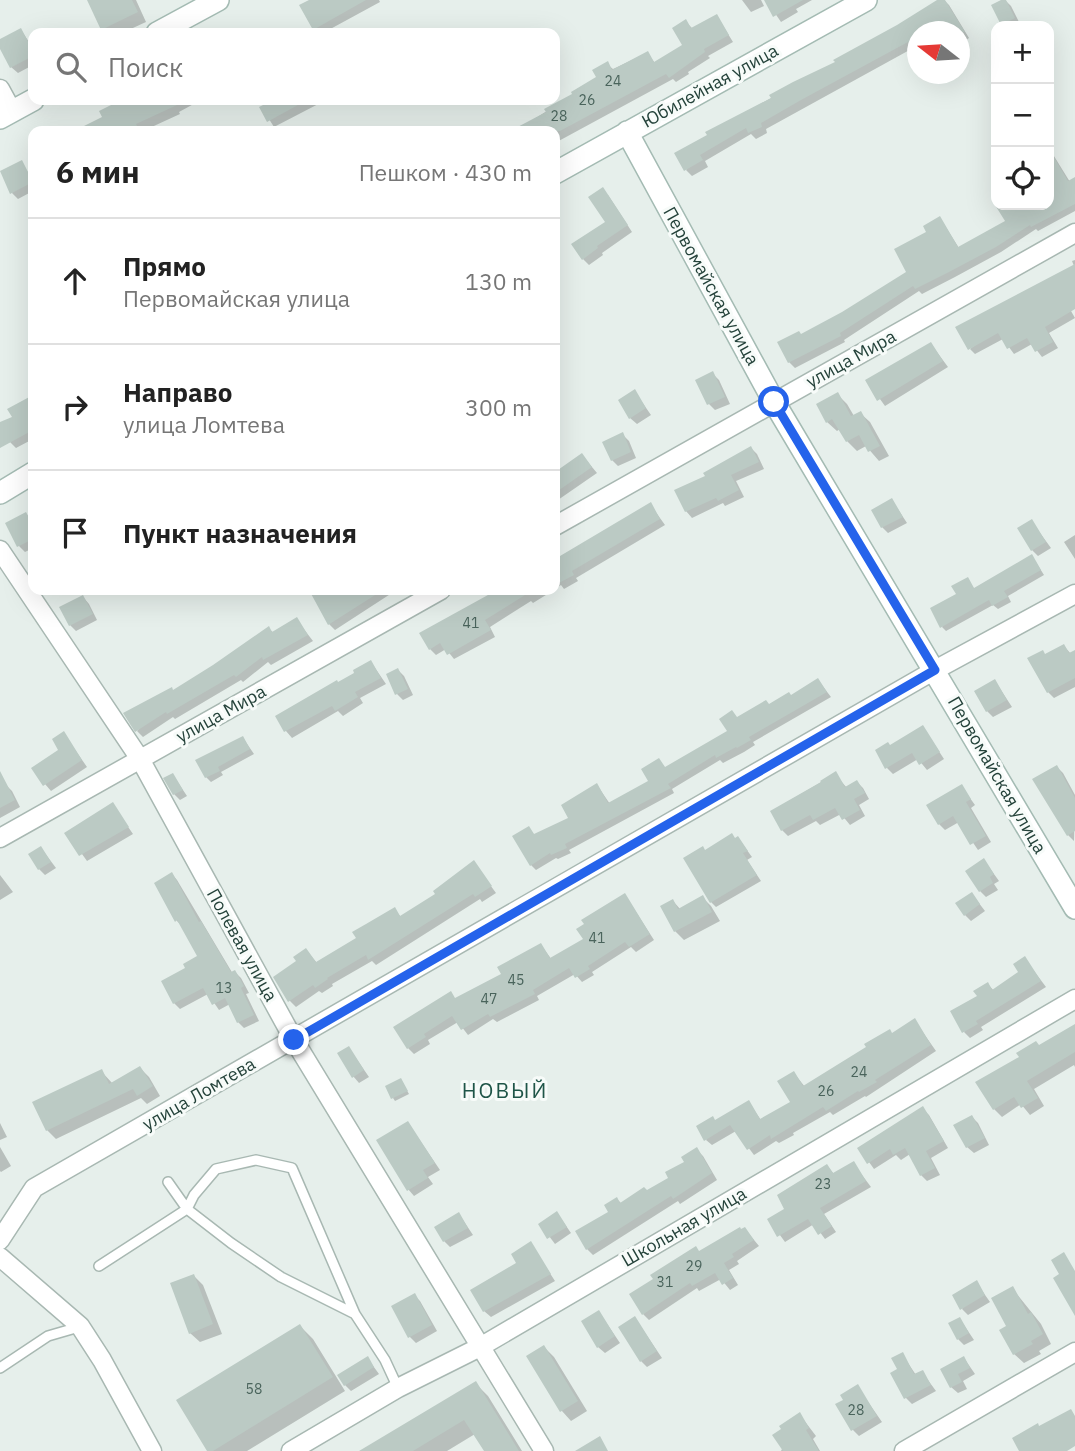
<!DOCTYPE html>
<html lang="ru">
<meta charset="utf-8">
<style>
:root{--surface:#fff;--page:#f2f2f2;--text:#222;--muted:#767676;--line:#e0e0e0}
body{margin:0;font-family:"IBM Plex Sans",sans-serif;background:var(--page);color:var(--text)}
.controls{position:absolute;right:21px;top:21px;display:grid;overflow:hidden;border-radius:14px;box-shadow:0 7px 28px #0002}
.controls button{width:63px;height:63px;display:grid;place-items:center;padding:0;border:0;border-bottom:2px solid var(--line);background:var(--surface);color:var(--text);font:35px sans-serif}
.compass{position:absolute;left:907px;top:21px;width:63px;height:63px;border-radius:50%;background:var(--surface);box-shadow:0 7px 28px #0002;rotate:287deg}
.stop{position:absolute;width:21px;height:21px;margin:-16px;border:5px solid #2563eb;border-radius:50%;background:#fff}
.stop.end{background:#2563eb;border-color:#fff;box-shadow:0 2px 7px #0008}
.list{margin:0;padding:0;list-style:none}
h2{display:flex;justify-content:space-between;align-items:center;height:91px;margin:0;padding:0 28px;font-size:30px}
h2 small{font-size:23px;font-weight:400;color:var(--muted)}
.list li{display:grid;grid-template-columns:46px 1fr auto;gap:21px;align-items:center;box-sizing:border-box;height:126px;padding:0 28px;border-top:2px solid var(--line)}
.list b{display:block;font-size:26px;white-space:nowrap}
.list p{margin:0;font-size:23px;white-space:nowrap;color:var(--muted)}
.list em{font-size:23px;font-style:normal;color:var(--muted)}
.icon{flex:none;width:38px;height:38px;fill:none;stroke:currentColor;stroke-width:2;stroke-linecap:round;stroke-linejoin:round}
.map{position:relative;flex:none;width:1075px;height:1451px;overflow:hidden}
.search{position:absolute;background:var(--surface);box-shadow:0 7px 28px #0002;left:28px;top:28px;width:532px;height:77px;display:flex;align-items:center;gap:18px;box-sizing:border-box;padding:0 24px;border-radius:14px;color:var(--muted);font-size:26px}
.panel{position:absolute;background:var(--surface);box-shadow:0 7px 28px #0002;left:28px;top:126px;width:532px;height:469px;border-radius:14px}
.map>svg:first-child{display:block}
.shadow{fill:#0003}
.building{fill:#bbcac4}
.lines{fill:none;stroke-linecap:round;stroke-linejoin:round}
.lane-casing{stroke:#a8b8b2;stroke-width:12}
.street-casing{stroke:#a8b8b2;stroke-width:21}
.secondary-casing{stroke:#a4bbb3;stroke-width:24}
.lane{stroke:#fff;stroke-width:9}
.street{stroke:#fff;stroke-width:18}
.secondary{stroke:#fff;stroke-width:21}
.route{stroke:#2563eb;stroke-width:9}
.labels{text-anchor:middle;stroke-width:6;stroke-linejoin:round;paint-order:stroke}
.number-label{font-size:14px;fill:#4a645c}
.street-label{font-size:18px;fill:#24423a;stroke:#f7fbf9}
.quarter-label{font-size:21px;letter-spacing:2px;fill:#1f5548;stroke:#f7fbf9}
</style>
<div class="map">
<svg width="1075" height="1451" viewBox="0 0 1075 1451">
<rect width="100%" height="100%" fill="#e6efeb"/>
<path class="shadow" d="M98,0h38l10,22 -24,11h-15l-5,-5z
M312,0h67l1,2 -57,31h-4l-5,-4z
M742,0h19l3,6 -13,6z
M766,0h46l-16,9 2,3 -17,10z
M940,0h4l5,5 20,33 -9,6v-12h-42l-1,17 -2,-2 -149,82 1,4 -11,6 -5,-5 -46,27 3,6 -16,9 -6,-6 24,-35 -2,-3 129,-69z
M1005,0l6,6 9,18 -15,2 -2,-2z
M717,16l16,26 -25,14 2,2 -22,14 1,2 -13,8 -3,-3 -118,64v-12h-31l-2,-4 76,-49 9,-14 6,5 34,-16 8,10 29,-17 2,-24 7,7z
M21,30l12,18v17l-15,8 -7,-6 -11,-26z
M123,100h78l-22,12 1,2 -37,17h-65l26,-13 -3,-6z
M277,100h49l-52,27 -12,-19z
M1049,148l21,34 5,-3v32l-37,20 -2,-2 -35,23 -46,25 -33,17 -3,-3 -75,49 1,2 -50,26 -6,-6 13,-26 41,-22 65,-41 21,-40 11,-15 19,30 48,-26 -10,-17h52v-11l8,-4 -8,-14z
M21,162l12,18v11l-15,8 -6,-6z
M996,192v12l-5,-9z
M608,195l24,37 -30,21 1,2 -14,10 -6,-6 24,-37z
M1075,260v40l-8,4 8,14 -26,15 9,15 -16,9 -10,-13 -18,10 -11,-15 -28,15 -5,-5 104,-83 -2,-5z
M931,344l17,23 -63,39 -18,-25z
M713,374l6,6 11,24 -15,6 -6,-6 -11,-24z
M33,375v12l-5,-9z
M635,392l16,23 -14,9 -7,-6z
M837,394l10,10 7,12 6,-3 10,9 19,34 -10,5 -13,-15 -9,5 -10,-10 -7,-12 -3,2 -10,-9z
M30,408l3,7v24l-17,9 -6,-6 -10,3v-21z
M623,435l6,6 7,17 -18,8 -6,-6z
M751,448l6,6 7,15 -28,12 8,16 -19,9 -2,-3 -31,15 -6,-7 21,-34z
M582,455l15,18 -42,29v-28z
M892,500l15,23 -19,10 -6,-6z
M650,504l15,21 -89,53 2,3 -14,8 -3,-4 -6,4v-29z
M26,514l7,8v26l-8,4 -6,-6z
M1032,522l19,26 -13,8 -6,-6z
M1075,535v24l-11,-17z
M1032,556l12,19 -36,21 3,6 -13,7 -5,-4 -47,26 -4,-4 25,-48 8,11z
M315,590h12l3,5 8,-5h64l-5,3 -2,-2 -60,39 -6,-6 -17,-33z
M504,590h50l-21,13 -2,-2 -41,26 5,10 -41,22 -8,-10 -10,6 -6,-6 -9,-15z
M83,597l6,7 8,16 -21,11 -6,-6z
M296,619l17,22 -42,24 -3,-3 -25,20 -2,-2 -66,39 -2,-2 -30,20 -6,-6 37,-39 95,-63 5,4z
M1064,646l7,8 4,-2v35l-21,11 -6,-6 -2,-36z
M371,662l15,22 -26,14 3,5 -20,13 -5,-5 -46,27 -6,-7 -8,-14 61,-33z
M398,670l6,6 9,19 -10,5 -6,-6z
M818,680l13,17 -78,45 2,3 -11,7 -21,11 -3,-3 -48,29 2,4 -105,57 2,3 -13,6 -2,-1 -20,12 -5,-5 -2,-37 6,8 36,-18 26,-33 13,19 40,-22 9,-22 7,9 63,-37 9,-13 53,-22z
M995,681l17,26 -19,10 -6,-6z
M923,727l21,32 -17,11 -9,-11 -25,15 -6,-6 4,-21z
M64,734l23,33 -36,24 -6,-7 16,-33z
M243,738l11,16 -33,18 2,3 -12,7 -5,-5z
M1057,767l6,6 12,22 -1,46 -6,-6z
M835,774l12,14 10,-6 6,6 6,11 -10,6 6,11 -15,9 -9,-11 -21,11 -4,-4 -28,15 -6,-6 -10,-19z
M173,775l14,21 -7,4 -6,-6z
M6,785l6,6 8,16 -20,11v-30z
M962,787l13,18 -4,3 20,34 -13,8 -19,-28 -14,8 -6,-6z
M113,805l20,29 -46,27 -20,-28z
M738,838l14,19 -5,3 14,21 -45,26 -5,-5 -5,-51z
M41,848l15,20 -11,7 -6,-6z
M984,860l15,21 -5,3 4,6 -12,7 -6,-6z
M474,863l22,30 -14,9 -2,-3 -104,66 -4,-4 -40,23 1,2 -11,7 -3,-2 -23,16 -6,-6 -15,-23 23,-16 8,-12 11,13 41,-24 36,-30 7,8 36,-23z
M172,874l5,6 56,94 2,-2 6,6 8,15 -3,1 13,27 -15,7 -6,-6 -8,-18 -11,6 -11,-16 -28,15 -6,-6 14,-35 12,-12 -17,-29 -7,-7z
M0,875l13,17 -13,8z
M972,894l13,17 -14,10 -6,-6z
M625,895l29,45 -18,12 -5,-5 -39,25 2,3 -12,7 -7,-8 -38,22 2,4 -42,22 -4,-3 -25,16 -10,-13 -30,18 2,4 -16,10 -6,-6 48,-49 47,-24 38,-30 11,15 33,-21z
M703,898l8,8 9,15 -36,19 -9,-9 -2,-30 8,9z
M1025,959l21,28 -65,40 2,3 -13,8 -6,-6 24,-48 6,7 27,-18z
M915,1021l21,30 -70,46 -1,-1 -32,19 -3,-3 -37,21 1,2 -15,8 -3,-2 -22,14 -18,-24 -24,14 -6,-5 10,-19 33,-18 12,17 31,-17 2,-30 11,14z
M1075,1026v41l-1,-2 -40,24 10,17 -14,9 -9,-11 -19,13 -8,-8 46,-62z
M349,1048l20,29 -10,6 -6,-7z
M140,1068l9,9 11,19 -13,8 -6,-6 -85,41 -9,-9 54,-59 12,13z
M401,1080l8,14 -14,7 -2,-3z
M923,1109l6,6 19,33 -17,10 9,17 -13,6 -6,-6 -11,-21 -9,6 -5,-5 -22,14 -15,-21z
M972,1117l6,6 11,22 -15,8 -7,-6 -11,-22z
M0,1123l7,14 -7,3z
M408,1123l32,47 -12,7 5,7 -19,12 -6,-7z
M0,1147l11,19 -10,6 -1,-1z
M697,1150l6,6 14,24 -37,24 -2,-3 -85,54 -6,-6 30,-50 5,5 49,-25z
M853,1163l18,24 -47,27 12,18 -11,7 -11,-15 -29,18 -16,-22 18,-10 40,-44 7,8z
M459,1214l14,21 -23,12 -6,-6z
M562,1220l9,13 -16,11 -15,-20z
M745,1229l14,17 -22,15 2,3 -10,6 9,15 -8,5 -9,-11 -22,12 -2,-3 -48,32 -6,-6z
M531,1244l24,37 -64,36 -7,-6z
M194,1276l9,9 19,49 -22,8 -10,-9z
M976,1282l14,20 -22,13 -6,-6z
M1012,1288l29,36 10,20 -12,7 2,3 -17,9 -10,-9 -5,-27z
M414,1295l6,6 17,30 -21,12 -7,-7z
M599,1312l21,31 -15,10 -7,-6z
M635,1318l27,40 -15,9 -6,-6z
M960,1319l14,21 -10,5 -6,-6z
M300,1326l13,13 32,52 -98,60h-38z
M544,1347l10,10 33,54 -16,10 -9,-10z
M902,1354l14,21 6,-3 14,19 -24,13 -6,-6 -14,-24 8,-4z
M964,1358l11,16 -12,7 4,8 -9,4 -7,-6z
M368,1359l11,15 -28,17 -6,-6z
M475,1383l13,13 34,55h-36l-11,-17 -28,17h-85z
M857,1386l25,36 -23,14 -6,-6 -8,-30z
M800,1415l16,21 -3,3 7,12h-39z"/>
<path class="building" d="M87,0h45l6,12 -37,18z
M309,0h57l-53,30 -14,-25z
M764,0h39l-30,17z
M937,0h8l20,32h-47v7l-9,5 -1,-2 -107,58 -40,23 1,4 -14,6 -2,-5 -46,27 3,5 -19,11 -10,-18 33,-18 -2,-3 66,-34 -2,-3 24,-13 42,-20 -2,-2 64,-35z
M1001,0h5l9,18 -14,7 -10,-20z
M717,14l12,21 -25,14 1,3 -36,26 -3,-4 -106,57h-50l36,-19 -2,-3 28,-15 -1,-2 25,-15 -4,-7 16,-9 4,9 36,-19 6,11 28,-17 -10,-17 14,-9 5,9z
M21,28l12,23v5l-23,12 -10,-19v-10z
M121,100h67l-52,24 2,4 -7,3h-57l28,-14 -3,-6z
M273,100h34l-40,22 -8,-15z
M1049,149l19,32 7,-4v27l-44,23 -1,-2 -34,22 -47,25 -34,17 -2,-3 -73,47 1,3 -53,27 -11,-21 22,-11 2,3 41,-22 64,-40 -12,-23 32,-17 -3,-6 17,-10 18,31 47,-26 -10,-16h54z
M22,160l11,22 -23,12 -10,-23z
M603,187l25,38 -31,21 1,2 -16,12 -11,-16 34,-22 -17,-25z
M1075,264v45l-30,18 8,15 -18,10 -8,-14 -20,11 -9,-16 -30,17 -13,-23z
M931,342l12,19 -66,40 -12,-21z
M713,371l12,26 -18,8 -12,-25z
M635,389l11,19 -17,11 -11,-19z
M838,392l13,24 10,-5 19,35 -12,6 -9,-17 -13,7 -14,-23 -6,4 -10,-19z
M33,395v35l-33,18v-26l12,-5 -5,-8z
M623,432l8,20 -20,9 -9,-19z
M751,446l8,16 -28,13 8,15 -21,11 -2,-3 -31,14 -11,-22 31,-14 -2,-3z
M582,453l10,14 -37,26v-21z
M892,498l11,19 -22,11 -10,-18z
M651,502l9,17 -88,52 2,4 -19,10v-26z
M26,512l7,13v14l-16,8 -12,-24z
M1032,519l14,23 -15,9 -14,-23z
M1032,554l9,16 -37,21 4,6 -16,9 -3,-6 -49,28 -10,-20 26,-14 -5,-8 17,-9 6,11z
M309,590h74l-55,35z
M497,590h36l-48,30 6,10 -44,25 -7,-12 -11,7 -10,-17z
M83,595l10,19 -24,12 -10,-19z
M297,617l11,18 -45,25 -1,-3 -26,20 -2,-2 -67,39 -1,-2 -31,20 -12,-19 49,-26 1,3 40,-25 56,-39 3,6z
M1064,644l5,9 6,-3v28l-28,15 -20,-35 16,-8 2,4z
M371,660l10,18 -26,14 3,5 -23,14 -3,-5 -48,26 -9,-16 62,-36 1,2 16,-9 -1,-3z
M398,668l10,21 -13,6 -9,-21z
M818,678l9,14 -78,45 2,3 -14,8 -1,-1 -20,11 -1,-3 -47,29 3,4 -106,56 2,4 -16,7 -1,-2 -20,13 -18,-30 17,-10 5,8 34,-16 -7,-13 36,-22 11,20 40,-22 -7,-12 18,-11 6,9 62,-36 -8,-12 13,-9 5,7 29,-17 3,4 20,-12 2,3z
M995,679l12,21 -21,12 -12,-21z
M923,725l17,27 -21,13 -7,-12 -27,16 -10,-19 13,-8 2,3z
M64,731l18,29 -39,26 -12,-18 27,-18 -6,-11z
M243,736l7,13 -32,18 2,4 -15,7 -10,-18z
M1057,765l18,33v33l-8,5 -35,-57z
M0,771l15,29 -15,8z
M836,771l9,16 12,-7 8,13 -11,6 6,11 -18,10 -7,-12 -22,12 -3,-5 -29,16 -11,-20 51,-29 -1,-1z
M173,773l10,17 -10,5 -10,-17z
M962,784l9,15 -5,3 20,34 -16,9 -17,-29 -15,9 -12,-20z
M113,802l16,25 -50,29 -15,-23z
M732,833l3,5 3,-2 10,15 -5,2 14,22 -47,28 -27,-45 20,-12 2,4z
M41,846l10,16 -13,8 -10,-16z
M984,858l10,16 -4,3 3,6 -14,9 -14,-21z
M474,860l18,26 -17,11 -2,-3 -105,66 -2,-5 -39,23 1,1 -13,9 -2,-3 -25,17 -15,-25 23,-16 -3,-4 13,-9 10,14 40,-24 -4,-6 14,-8 29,-17 5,9 35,-22 -2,-3z
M172,872l27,50 2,-1 30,51 4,-2 9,16 -3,2 13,27 -17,8 -12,-25 -13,7 -9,-17 -30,16 -12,-23 24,-13 -2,-4 14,-8 -20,-36 -2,2 -21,-39z
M972,892l8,12 -16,12 -9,-13z
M625,893l25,41 -21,13 -4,-5 -37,24 2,3 -15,9 -6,-10 -36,22 2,4 -45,23 -2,-3 -27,16 -9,-14 -28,18 2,3 -19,12 -14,-22 58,-36 4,7 46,-24 -4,-7 44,-24 9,15 33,-19 -7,-10 8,-5 -3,-4z
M703,895l9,17 -38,20 -14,-26 13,-7 5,10z
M1025,956l16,25 -65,40 2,3 -16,9 -12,-22 27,-15 -4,-5 15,-9 4,8 26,-18 -5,-8z
M915,1018l16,27 -56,35 2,2 -18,10 -1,-1 -32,20 -3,-4 -52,32 -1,-4 -23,15 -17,-25 -26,16 -8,-15 17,-10 2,4 34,-20 11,19 30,-17 -13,-21 17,-10 9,15 63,-39 -2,-3 26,-15 2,4z
M1075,1024v28l-48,29 11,17 -17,10 -7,-11 -21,13 -18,-28 44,-25 -3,-4 20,-12 3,4z
M349,1046l15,24 -12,8 -15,-25z
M140,1066l13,20 -16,10 -4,-7 -87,42 -14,-29 70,-33 7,15z
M401,1078l7,13 -17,8 -6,-13z
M923,1106l21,35 -18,10 9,17 -15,8 -15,-28 -12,7 -3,-6 -23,15 -10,-16z
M972,1115l13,23 -19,10 -13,-23z
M408,1121l27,42 -12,7 5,8 -21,13 -31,-51z
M697,1147l15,26 -39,26 -2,-3 -85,54 -11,-19 33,-19 -4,-7 13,-8 3,6 24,-16 3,3 21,-12 -3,-6 19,-10 -3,-5z
M854,1161l12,20 -46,27 12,18 -14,9 -10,-16 -31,18 -10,-18 17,-10 -7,-14 50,-31 6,9z
M557,1211l10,16 -20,12 -9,-15z
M459,1212l9,16 -25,14 -9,-15z
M740,1227l1,2 4,-2 9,13 -22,14 2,3 -10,6 9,15 -11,7 -7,-12 -23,13 -2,-3 -48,32 -13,-21 24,-15 -3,-4 46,-29 3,5z
M531,1241l20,33 -68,38 -13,-22 46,-27 -5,-9z
M1064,1252l11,19v45l-22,-38 6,-4 -8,-14z
M194,1274l19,50 -24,10 -19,-51z
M977,1280l8,15 -25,15 -8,-15z
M1013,1286l15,28 3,-2 12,22 -12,7 2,3 -20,11 -14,-25 7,-4 -15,-28z
M415,1293l17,32 -24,13 -17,-32z
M599,1310l16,26 -18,12 -16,-27z
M635,1316l22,35 -17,11 -22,-35z
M960,1317l9,16 -12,7 -9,-17z
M300,1324l33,53 -120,74h-6l-31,-51z
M544,1345l34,56 -18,11 -34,-56z
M903,1352l11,22 9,-4 8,15 -27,14 -14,-26 7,-4 -6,-11z
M368,1356l6,11 -30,19 -7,-11z
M964,1356l6,12 -12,6 4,8 -12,6 -10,-19z
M476,1381l43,70h-35l-20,-31 -51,31h-54z
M858,1384l19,32 -26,15 -16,-27 8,-4 -3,-5z
M1071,1409l4,7v30l-8,5h-48l-7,-13 26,-15 1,3z
M800,1412l9,16 -3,2 13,21h-36l-11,-16 9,-6 -2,-3z
M600,1436l8,15h-33z"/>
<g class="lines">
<defs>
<path id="lane" d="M168,1182l19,27 44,34 50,34 74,37
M99,1266l88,-57 7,-14 22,-26 40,-9 36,8 63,146 30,46 13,28
M0,1368l48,-32 31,-9"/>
<path id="street" d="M0,89l12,22
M555,526l520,-293
M0,550l140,209 154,281 250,411
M0,838l441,-248
M0,1240l34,-52 901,-518 140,-76
M0,1257l80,69 22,34 50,91
M291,1451l107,-63 82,-41 595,-348
M904,1451l171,-99"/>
<path id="secondary" d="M157,33l61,-33
M0,118l33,-18
M627,132l147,270 301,506
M555,173l311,-173
M0,493l33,-20"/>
</defs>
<use href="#lane" class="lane-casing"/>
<use href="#street" class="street-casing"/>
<use href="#secondary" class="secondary-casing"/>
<use href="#lane" class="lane"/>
<use href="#street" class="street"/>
<use href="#secondary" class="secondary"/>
</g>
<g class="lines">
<path class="route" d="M294,1040l641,-370 -161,-268"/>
</g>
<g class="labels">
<g class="number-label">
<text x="613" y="86">24</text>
<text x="587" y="105">26</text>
<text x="559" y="121">28</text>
<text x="471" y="628">41</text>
<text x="597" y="943">41</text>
<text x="516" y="985">45</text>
<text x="224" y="993">13</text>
<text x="489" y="1004">47</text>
<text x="859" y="1077">24</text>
<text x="826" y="1096">26</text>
<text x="823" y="1189">23</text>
<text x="694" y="1271">29</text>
<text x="665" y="1287">31</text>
<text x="254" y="1394">58</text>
<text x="856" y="1415">28</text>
</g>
<g class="street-label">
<text transform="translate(710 86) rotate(-29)" y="6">Юбилейная улица</text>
<text transform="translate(711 286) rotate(61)" y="6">Первомайская улица</text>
<text transform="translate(851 359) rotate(-29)" y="6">улица Мира</text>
<text transform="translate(221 714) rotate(-29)" y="6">улица Мира</text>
<text transform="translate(997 775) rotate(60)" y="6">Первомайская улица</text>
<text transform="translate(242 945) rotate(61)" y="6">Полевая улица</text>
<text transform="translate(199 1094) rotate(-30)" y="6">улица Ломтева</text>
<text transform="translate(684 1227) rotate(-30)" y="6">Школьная улица</text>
</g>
<g class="quarter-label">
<text x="505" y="1098">НОВЫЙ</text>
</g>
</g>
</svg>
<div class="controls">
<button>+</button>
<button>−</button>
<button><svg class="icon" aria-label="locate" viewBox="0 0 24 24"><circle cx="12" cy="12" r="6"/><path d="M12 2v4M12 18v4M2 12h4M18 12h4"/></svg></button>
</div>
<svg class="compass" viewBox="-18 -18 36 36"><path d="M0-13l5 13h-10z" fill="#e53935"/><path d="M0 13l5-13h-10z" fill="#767676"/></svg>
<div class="stop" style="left:774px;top:402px"></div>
<div class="stop end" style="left:294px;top:1040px"></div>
<div class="search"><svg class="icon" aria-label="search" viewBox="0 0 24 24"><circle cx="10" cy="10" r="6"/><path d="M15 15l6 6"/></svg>Поиск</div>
<section class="panel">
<h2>6 мин<small>Пешком · 430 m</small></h2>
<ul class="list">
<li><svg class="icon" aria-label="ahead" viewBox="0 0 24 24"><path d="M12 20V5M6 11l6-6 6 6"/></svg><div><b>Прямо</b><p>Первомайская улица</p></div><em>130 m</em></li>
<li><svg class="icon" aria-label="right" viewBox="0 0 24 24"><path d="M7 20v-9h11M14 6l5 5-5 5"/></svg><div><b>Направо</b><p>улица Ломтева</p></div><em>300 m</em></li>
<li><svg class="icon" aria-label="arrive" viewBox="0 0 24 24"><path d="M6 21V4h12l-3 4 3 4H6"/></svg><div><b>Пункт назначения</b></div></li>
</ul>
</section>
</div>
